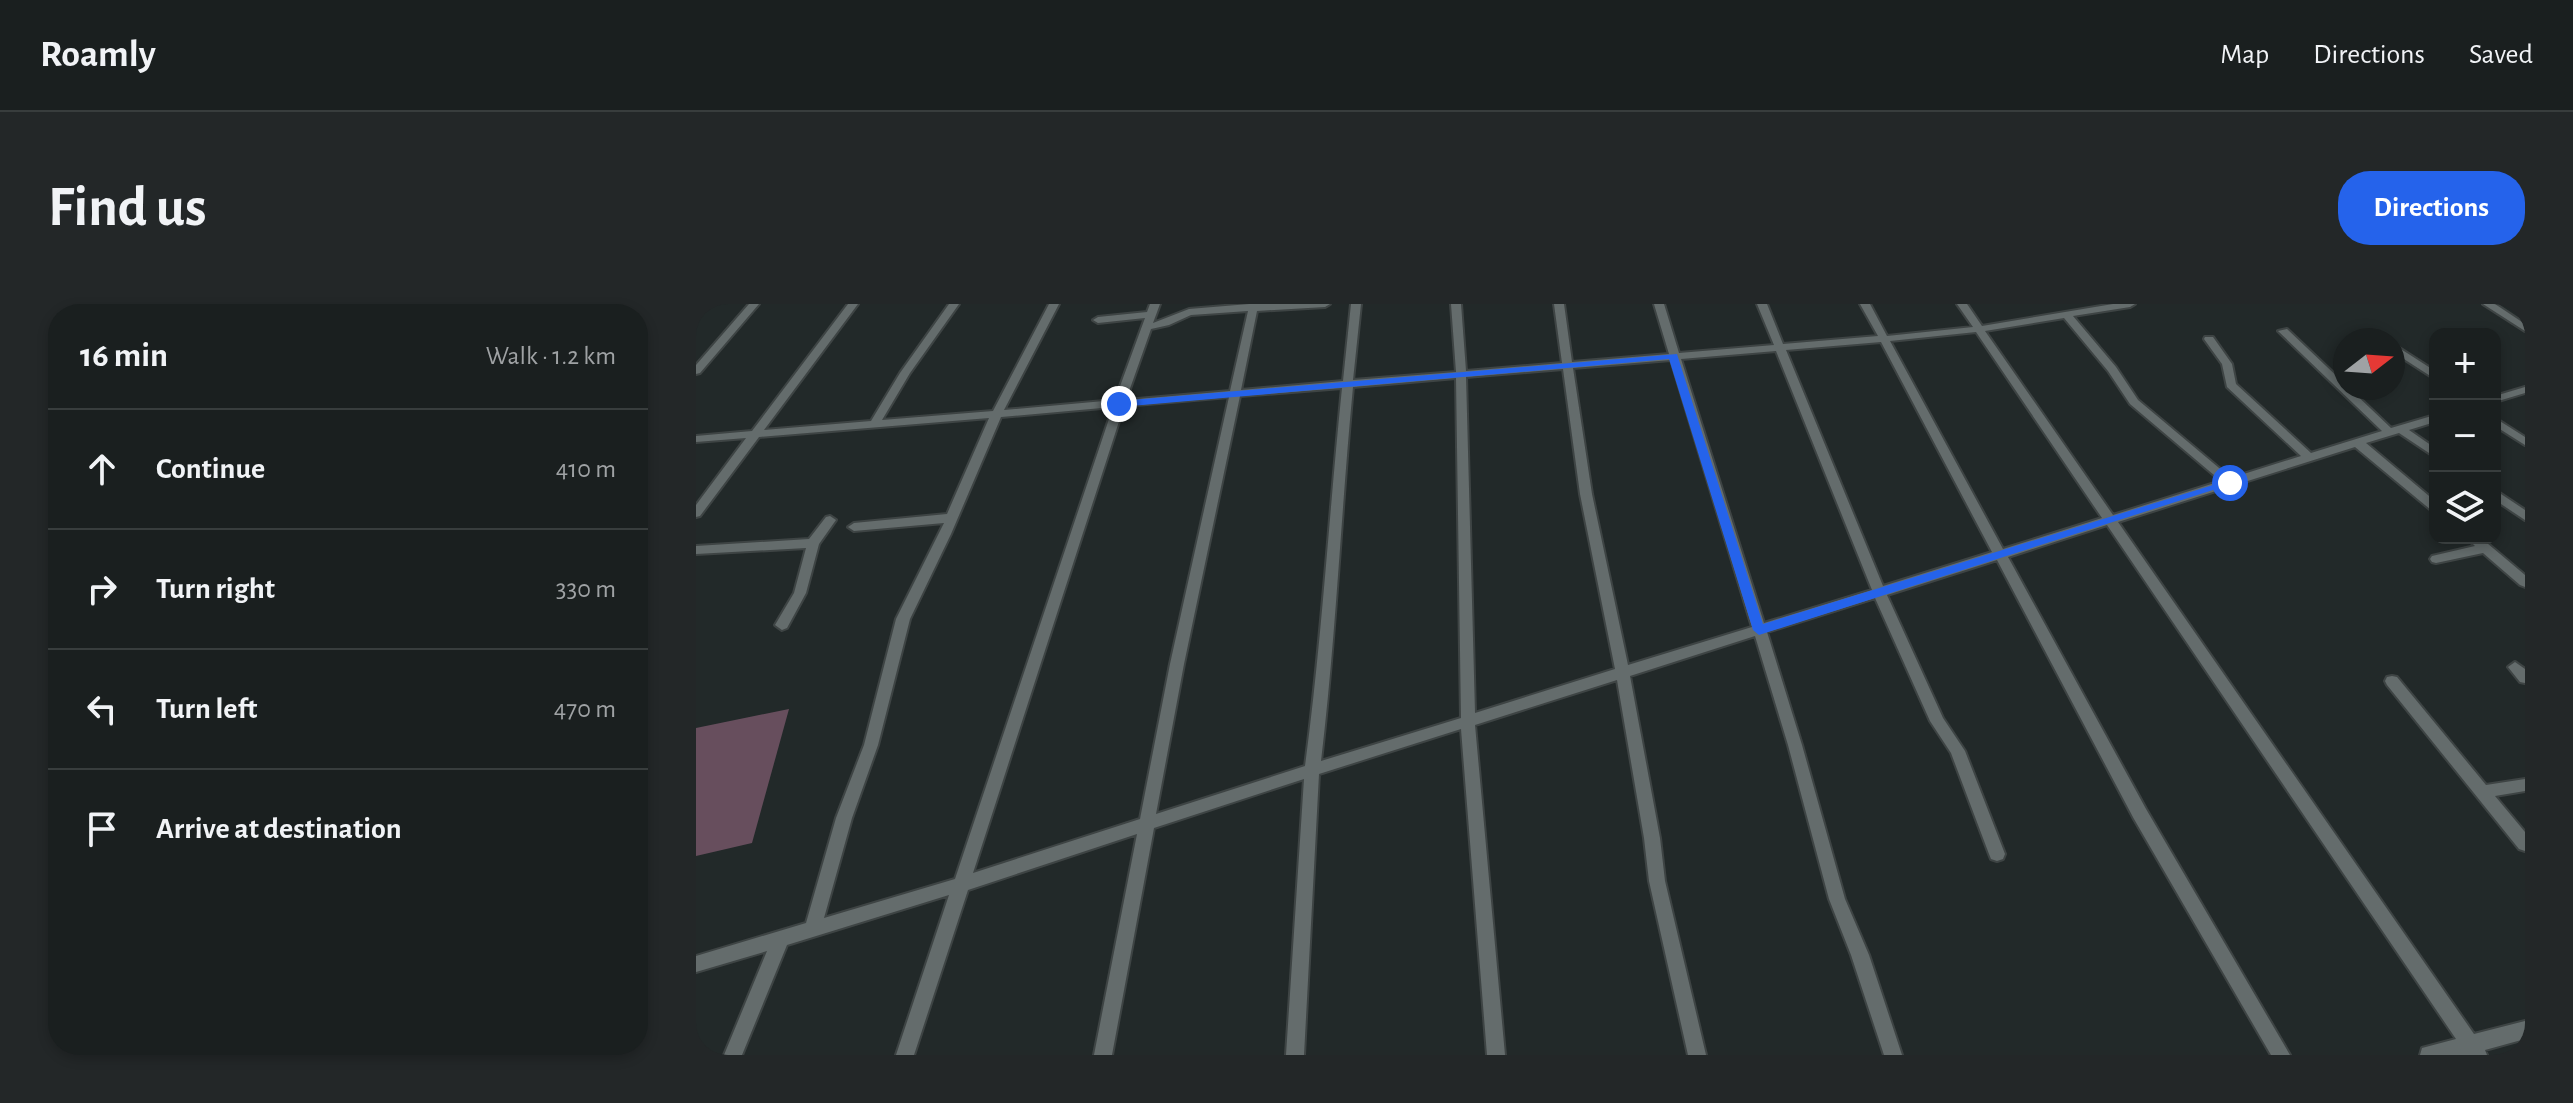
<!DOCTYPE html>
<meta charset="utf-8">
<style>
:root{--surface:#1a1f1f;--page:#232728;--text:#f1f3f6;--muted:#9fa2a4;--line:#383d3d;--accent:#2563eb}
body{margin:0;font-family:"Alegreya Sans",sans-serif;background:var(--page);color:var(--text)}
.controls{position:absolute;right:24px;top:24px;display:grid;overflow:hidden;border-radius:16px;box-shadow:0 4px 12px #0003}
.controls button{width:72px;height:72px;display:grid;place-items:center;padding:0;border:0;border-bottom:2px solid var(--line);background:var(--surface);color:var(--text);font:40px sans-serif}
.compass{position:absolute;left:1637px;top:24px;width:72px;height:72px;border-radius:50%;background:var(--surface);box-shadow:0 4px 12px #0003;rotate:73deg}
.stop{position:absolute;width:24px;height:24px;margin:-18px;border:6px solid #2563eb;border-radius:50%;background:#fff}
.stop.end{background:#2563eb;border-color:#fff;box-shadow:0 2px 8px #0008}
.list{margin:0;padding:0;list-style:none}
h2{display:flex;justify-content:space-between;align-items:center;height:104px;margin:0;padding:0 32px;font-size:34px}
h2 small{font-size:26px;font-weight:400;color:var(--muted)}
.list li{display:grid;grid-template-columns:52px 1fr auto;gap:24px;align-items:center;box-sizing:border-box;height:120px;padding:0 32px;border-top:2px solid var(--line)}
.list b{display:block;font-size:30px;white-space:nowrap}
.list em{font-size:26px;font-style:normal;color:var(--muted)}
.icon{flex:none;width:44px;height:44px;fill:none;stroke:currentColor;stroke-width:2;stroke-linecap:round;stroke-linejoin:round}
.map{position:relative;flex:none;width:1829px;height:751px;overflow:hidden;border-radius:32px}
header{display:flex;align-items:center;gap:48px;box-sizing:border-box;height:112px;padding:0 40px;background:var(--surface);border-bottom:2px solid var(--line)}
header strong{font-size:38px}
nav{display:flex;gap:44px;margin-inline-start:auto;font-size:28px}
.intro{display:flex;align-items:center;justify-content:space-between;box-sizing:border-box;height:192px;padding:0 48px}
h1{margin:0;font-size:56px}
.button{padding:20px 36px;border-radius:32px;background:var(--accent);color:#fff;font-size:28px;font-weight:700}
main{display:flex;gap:48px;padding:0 48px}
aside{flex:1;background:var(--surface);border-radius:32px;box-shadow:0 4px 12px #0003}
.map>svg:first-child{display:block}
.water{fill:#674e5d}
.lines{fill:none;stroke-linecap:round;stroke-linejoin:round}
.minor-casing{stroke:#3e4444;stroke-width:4}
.minor{fill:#646c6c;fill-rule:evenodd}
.route{fill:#2563eb}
</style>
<header>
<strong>Roamly</strong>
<nav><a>Map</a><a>Directions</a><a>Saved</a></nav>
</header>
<div class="intro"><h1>Find us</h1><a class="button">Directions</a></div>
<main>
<aside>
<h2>16 min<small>Walk · 1.2 km</small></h2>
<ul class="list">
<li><svg class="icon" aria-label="ahead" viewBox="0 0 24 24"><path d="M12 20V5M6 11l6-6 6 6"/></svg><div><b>Continue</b></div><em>410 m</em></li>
<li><svg class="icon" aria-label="right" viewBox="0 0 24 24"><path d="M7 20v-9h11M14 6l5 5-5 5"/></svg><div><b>Turn right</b></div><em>330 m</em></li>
<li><svg class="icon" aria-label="left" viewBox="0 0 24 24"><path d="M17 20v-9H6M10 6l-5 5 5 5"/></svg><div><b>Turn left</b></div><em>470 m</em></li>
<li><svg class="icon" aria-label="arrive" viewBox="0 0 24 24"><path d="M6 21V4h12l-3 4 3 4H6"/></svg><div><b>Arrive at destination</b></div></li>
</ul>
</aside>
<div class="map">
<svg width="1829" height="751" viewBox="0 0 1829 751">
<rect width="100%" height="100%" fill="#222929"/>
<path class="water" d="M93,405l-37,134 -56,13v-128z"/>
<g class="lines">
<defs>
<path id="minor" d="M53,0h10l-59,69 -4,1v-9z
M152,0h10l-94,126 107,-9 29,-48 49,-69h10l-49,69 -28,47 111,-9 56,-107h10l-55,106 111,-10 30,-82 -47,5 -5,-3 5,-3 49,-5 3,-8h10l-7,19 36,-14 60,-5h81l-5,3 -68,4 -16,79 102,-9 8,-77h10l-8,76 103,-8 -5,-68h10l5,67 96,-8 -8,-59h10l8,58 97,-8 -15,-50h10l15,49 95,-8 -17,-41h10l16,40 95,-8 -18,-32h10l17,32 86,-9 -16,-23h10l15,22 131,-22h22l-5,3 -57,9 43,51 22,33 93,78 70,-22 -74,-69 -5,-23 -18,-25 1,-2h8l19,27 4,20 75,69 71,-22 -104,-100 9,-2 58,55v4h4l42,40 44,-13v7l-26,8 26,18v9l-36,-24 -33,10 69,58v10l-4,-1 -76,-63 -237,75 356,512 51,-13v18l-40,11 2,5h-67l2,-7 34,-9 -349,-514 -99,32 138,252 144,246h-19l-137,-236 -137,-259 -110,35 56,123 22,33 40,103 -2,5 -6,2 -6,-2 -2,-5 -38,-101 -21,-32 -55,-123 -108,34 35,113 43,154 24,56 33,100h-18l-33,-100 -22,-56 -41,-154 -33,-109 -125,40 30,162 5,43 41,174h-18l-39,-174 -5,-43 -27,-158 -142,45 30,330h-18l-26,-326 -142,45 -15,281h-18l18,-276 -150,49 -42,227h-18l43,-221 -169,56 -54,165h-18l53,-160 -162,50 -45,110h-18l43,-104 -71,21v-16l110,-33 30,-105 28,-73 32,-126 48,-96 -90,8 -6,-4 6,-4 93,-9 42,-96 -230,19 -59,79 -4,1v-12l50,-67 -50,4v-6l56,-5zM552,7l-18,80 -104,9 25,-71 18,-4 22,-10zM1368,14l44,53 22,33 91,77 -108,34 -128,-184zM1280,28l126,186 -99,31 -113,-208zM1185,38l111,210 -109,34 -97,-236zM1080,47l96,239 -108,33 -83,-264zM975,56l81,267 -124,38 -36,-171 -19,-126zM867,65l17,125 35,175 -140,44 -9,-336zM760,74l5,340 -140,43c15,-124 20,-250 32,-374zM646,84c-13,126 -20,252 -37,378l-149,48 28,-150 56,-268zM533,93l-59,267 -30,155 -167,54 151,-467zM417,103l-158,472 -131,39 28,-100 26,-73 32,-126 41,-85 50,-117z
M1787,0h12l30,20v7z
M1682,30l9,6h-11l-3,-3z
M1697,40l42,27v8l-42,-27z
M1829,83v6l-30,9v-6z
M1799,114l30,19v8l-30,-19z
M1799,186l30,20v10l-30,-20z
M134,212l6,4 -17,24 -13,49 -19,35 -5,2 -7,-5 19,-32 12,-45 -110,6v-8l113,-7 17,-22z
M1771,234h14l44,37v12l-5,-2 -37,-32 -47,10 -4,-1 -2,-3 2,-3 43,-10z
M1819,358l10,7v14l-5,-1 -12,-15z
M1696,372l5,1 89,108 39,-6v12l-30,5 30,36v19l-6,-2 -132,-164 -2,-4 2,-4z"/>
</defs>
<use href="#minor" class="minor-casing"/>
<use href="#minor" class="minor"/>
</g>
<path class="route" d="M981,50l86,270 463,-143 9,2 -476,152 -6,-5 -84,-271 -550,48 -5,-3 5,-3z"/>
</svg>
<div class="controls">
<button>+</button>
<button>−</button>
<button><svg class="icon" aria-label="layers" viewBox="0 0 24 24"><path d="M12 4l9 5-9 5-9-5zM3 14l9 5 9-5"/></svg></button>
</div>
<svg class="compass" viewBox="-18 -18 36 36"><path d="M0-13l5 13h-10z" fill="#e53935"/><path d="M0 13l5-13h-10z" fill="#9fa2a4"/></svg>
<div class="stop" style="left:1534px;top:179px"></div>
<div class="stop end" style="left:423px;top:100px"></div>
</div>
</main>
